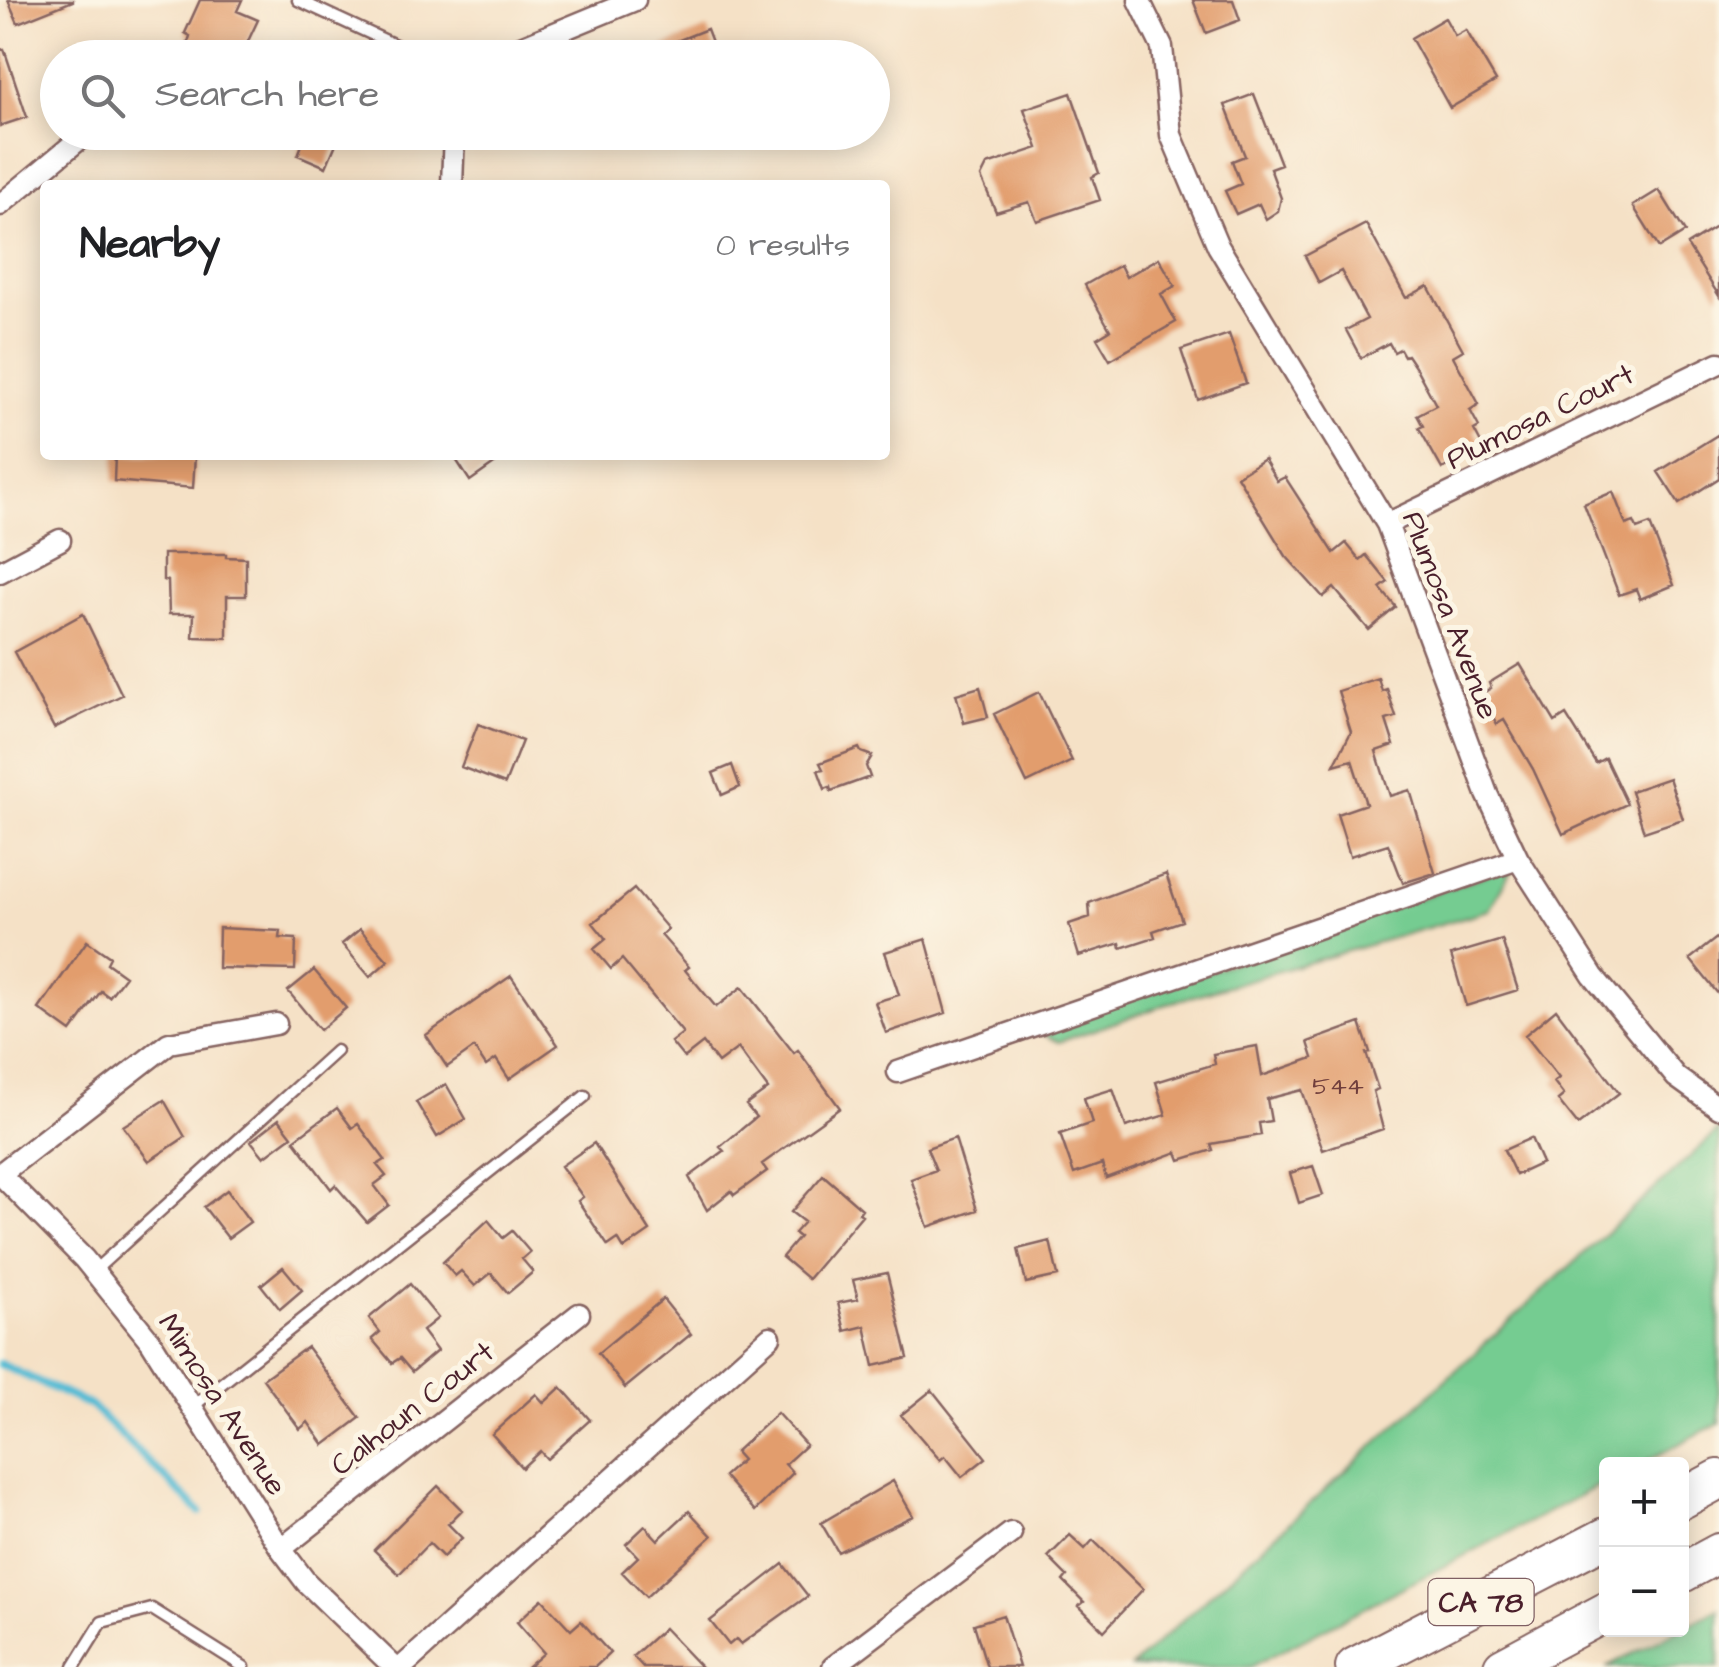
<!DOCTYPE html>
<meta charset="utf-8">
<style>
:root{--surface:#fff;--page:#f6f6f6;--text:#202124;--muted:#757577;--line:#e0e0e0}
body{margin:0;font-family:"Architects Daughter",sans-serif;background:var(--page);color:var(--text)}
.controls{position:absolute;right:30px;bottom:30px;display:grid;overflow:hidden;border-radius:10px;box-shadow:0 5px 25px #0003}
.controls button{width:90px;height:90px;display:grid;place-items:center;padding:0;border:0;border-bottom:2px solid var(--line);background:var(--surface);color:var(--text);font:50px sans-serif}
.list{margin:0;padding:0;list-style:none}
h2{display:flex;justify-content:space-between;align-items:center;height:130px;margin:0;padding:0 40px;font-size:42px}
h2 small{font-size:32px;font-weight:400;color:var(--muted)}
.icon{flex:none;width:55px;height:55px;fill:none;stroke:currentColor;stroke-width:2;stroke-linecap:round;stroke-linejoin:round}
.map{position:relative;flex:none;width:1719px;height:1667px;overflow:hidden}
.search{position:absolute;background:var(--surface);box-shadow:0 5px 25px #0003;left:40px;top:40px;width:850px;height:110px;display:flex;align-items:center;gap:25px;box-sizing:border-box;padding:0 35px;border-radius:55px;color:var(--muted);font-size:38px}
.panel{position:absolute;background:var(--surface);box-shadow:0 5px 25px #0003;left:40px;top:180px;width:850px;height:280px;border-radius:10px}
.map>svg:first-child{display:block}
.green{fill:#74cc91;stroke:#5f765e;stroke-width:2.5}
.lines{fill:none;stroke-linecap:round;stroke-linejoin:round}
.stream{stroke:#56bcd4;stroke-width:8}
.building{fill:#e29d6d}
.lane-casing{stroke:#866361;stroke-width:15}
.street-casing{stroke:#866361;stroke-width:25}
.highway-casing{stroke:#866361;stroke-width:42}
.lane{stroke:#fff;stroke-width:10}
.street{stroke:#fff;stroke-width:20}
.highway{stroke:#fff;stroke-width:38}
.labels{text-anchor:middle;stroke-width:10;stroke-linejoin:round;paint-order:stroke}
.number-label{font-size:25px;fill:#703e3c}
.shield{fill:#fcf5e5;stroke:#7f5f63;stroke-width:2.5}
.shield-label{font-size:28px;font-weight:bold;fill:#4a1f2b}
.street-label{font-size:30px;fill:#4a1f2b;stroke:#fcf5e5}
</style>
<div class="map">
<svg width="1719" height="1667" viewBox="0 0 1719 1667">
<rect width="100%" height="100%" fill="#fcf5e5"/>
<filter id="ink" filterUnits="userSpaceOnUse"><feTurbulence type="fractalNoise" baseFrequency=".01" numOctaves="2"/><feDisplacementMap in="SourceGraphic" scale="20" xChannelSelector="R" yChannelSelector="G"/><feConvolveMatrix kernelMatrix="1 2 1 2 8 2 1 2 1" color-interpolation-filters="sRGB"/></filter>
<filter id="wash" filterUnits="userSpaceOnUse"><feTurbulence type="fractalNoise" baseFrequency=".0048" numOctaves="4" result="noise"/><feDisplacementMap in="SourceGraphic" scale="40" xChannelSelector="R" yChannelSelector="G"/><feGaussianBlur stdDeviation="2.25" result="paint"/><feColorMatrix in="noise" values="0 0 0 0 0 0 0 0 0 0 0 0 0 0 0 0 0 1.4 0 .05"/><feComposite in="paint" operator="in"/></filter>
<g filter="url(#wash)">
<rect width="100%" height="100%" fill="#f5e1c6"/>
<path class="green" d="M1514,865l-25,45 -313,91 -117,41 -23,-11z
M1719,1130v293l-78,41h-35v18l-356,185h-119z
M1719,1609v58h-113z"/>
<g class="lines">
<path class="stream" d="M0,1364l91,42 109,106"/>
</g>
<g id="blocks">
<path class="building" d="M8,0h65v1l-55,22z
M200,0h42l-5,11 21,9 -18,38h-57l7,-22 -5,-3z
M1193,0h40l7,20 -34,13z
M1445,18l10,18 11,-6 30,51 -46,27 -39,-70z
M707,29l11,29h-79v-2z
M4,49l23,68 -27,9v-76z
M1071,93l28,80 -7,4 8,23 -63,21 -8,-19 -33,10 -15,-35 6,-12 51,-17 -14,-39z
M1254,94l27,70 -11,4 11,30 -3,13 -12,8 -7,-15 -23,10 -11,-23 16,-7 -9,-23 13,-5 -20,-51z
M307,132h34l-15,35 -28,-12z
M1659,190l26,42 -26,16 -26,-42z
M1366,224l40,74 22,-12 35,64 -10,6 26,48 -9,6 9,17 -5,3 9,17 -41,22 -23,-41 4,-2 -6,-11 19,-10 -19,-35 -10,-15 -3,1 -4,-7 -6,3 -5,-9 -28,15 -15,-28 21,-11 -26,-48 -22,12 -14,-27z
M1719,225v71l-32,-51z
M1159,258l16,28 -14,8 15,28 -66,38 -13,-22 13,-8 -25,-45 35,-20 6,12z
M1229,334l17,49 -48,17 -17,-50z
M1719,434v44l-40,26 -21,-32z
M115,455h80l-2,33 -79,-7z
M453,455h54l-37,26z
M1264,459l13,22 8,-4 49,76 12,-10 14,17 6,-5 22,27 -8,6 16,19 -27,23 -35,-42 -11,9 -37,-41 -49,-80z
M1613,492l13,33 8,-3 3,7 13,-5 24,61 -34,14 -4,-10 -17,6 -35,-91z
M163,554h63v3l20,1v38h-19v42l-34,-1 1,-23h-25l-1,-33 -5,-1z
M83,614l39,81 -68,33 -40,-76z
M1520,664l35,58 11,-7 30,48 9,-5 22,46 -64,30 -30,-65 -29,-49 -7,4 -17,-29 11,-7 -2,-5z
M1378,678l4,13 5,-2 9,28 -10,3 8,25 -18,6 14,45 20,-6 25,83 -32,10 -15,-39 -38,12 -13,-42 29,-10 -14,-44 -18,5 17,-33 -13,-41z
M980,687l8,30 -24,6 -8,-29z
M1039,692l33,69 -45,22 -33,-69z
M478,724l44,17 -17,43 -44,-17z
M859,748l2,4 11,4 -6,10 4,11 -39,14 -1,-4 -5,2 -7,-19 5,-1 -3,-6z
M732,765l8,22 -18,8 -9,-22z
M1669,778l14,41 -39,13 -13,-41z
M1166,874l16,47 -29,10 2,6 -34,11 -1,-5 -41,13 -10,-32 21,-7 -1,-14z
M634,889l34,40 -7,6 28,32 -4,3 31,37 26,-20 52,66 4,-3 42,58 -78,56 5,7 -33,24 -3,-4 -24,19 -18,-33 35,-26 -4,-4 36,-30 -10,-12 22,-16 -30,-41 -20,15 -15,-20 -19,15 -13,-16 12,-9 -61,-74 -11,10 -17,-20 12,-10 -13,-16z
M219,928l62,3 -1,7 16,1 -1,31 -77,-2z
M360,929l28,32 -18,16 -28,-33z
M1719,936v59l-29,-36z
M926,939l20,74 -60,20 -11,-31 24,-7 -14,-43z
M1502,940l16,50 -52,16 -15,-51z
M87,941l23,16 -3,6 18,13 -16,21 -8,-6 -30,41 -32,-23z
M314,970l32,38 -26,22 -32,-39z
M511,976l47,69 -49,34 -13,-20 -10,7 -12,-18 -27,19 -21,-32z
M1556,1009l63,84 -41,32 -20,-25 6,-5 -10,-13 5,-4 -34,-43z
M1360,1023l10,29 -4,1 12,36 -5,2 10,38 -60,21 -21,-60 -35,9 4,22 -12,2 2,12 -50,9 2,6 -33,10 -3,-8 -71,26 -4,-14 -28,10 -14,-40 32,-11 -8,-25 29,-9 13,38 40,-12 -10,-33 59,-18 -2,-10 44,-8 5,30 51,-18 -5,-16z
M446,1084l20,35 -29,18 -21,-35z
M164,1100l21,37 -36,24 -26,-35z
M337,1108l15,20 6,-4 27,36 -8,5 9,11 -12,9 15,20 -22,17 -32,-37 -4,4 -37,-49z
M279,1119l13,17 -28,21 -13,-16z
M955,1138l22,72 -49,17 -17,-48 25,-9 -9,-22z
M1531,1138l11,25 -26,12 -12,-25z
M594,1143l56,88 -26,18 -6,-10 -10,7 -30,-45 5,-4 -22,-31z
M1313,1166l10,29 -24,8 -9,-30z
M823,1175l39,34 -3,4 3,2 -54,64 -26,-22 17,-20 -5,-4 10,-11 -13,-10z
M227,1190l23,32 -22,16 -24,-31z
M488,1220l15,18 9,-7 18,21 -8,7 11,13 -25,21 -17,-20 -16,13 -14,-15 -6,5 -12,-14z
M1050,1241l8,35 -32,7 -8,-34z
M283,1267l19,23 -22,19 -19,-24z
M887,1273l21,85 -34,8 -9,-40 -20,5 -7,-28 20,-4 -5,-19z
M410,1284l28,34 -16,13 15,20 -25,21 -12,-14 -8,5 -20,-24 8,-7 -11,-14z
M663,1299l28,35 -66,54 -27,-35z
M307,1347l53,71 -36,27 -16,-23 -8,7 -37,-50z
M561,1387l29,33 -43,39 -7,-8 -18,17 -30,-34 44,-40 8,9z
M932,1390l54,68 -24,19 -17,-21 -5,4 -39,-45z
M777,1413l29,32 -21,19 8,9 -38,38 -31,-35 18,-16 -7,-8z
M893,1481l20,35 -75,36 -17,-29z
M438,1486l24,24 -14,14 14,14 -19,19 -14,-14 -30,31 -25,-24z
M689,1511l23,25 -66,61 -24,-25 16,-15 -12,-13 19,-18 13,14z
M1070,1535l15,14 8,-9 50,49 -39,42 -25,-25 5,-4 -21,-21 4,-5 -19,-19z
M783,1564l25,32 -67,48 -5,-5 -7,6 -19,-24z
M542,1599l29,31 10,-9 29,32 -15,14h-67l16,-14 -27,-31z
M1003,1615l16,52h-32l-13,-43z
M664,1628l37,39h-58l-10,-11z"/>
</g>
</g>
<g filter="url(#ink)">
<use href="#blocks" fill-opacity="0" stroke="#866361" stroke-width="2.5"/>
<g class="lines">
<defs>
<path id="lane" d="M298,0l125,58
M94,1271l242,-220
M192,1407l393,-311
M74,1667l28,-45 50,-13 92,58"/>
<path id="street" d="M1139,0l23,47 9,88 47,111 169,278 100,270 31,65 75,117 83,101 43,31
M503,58l18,-11 114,-47
M452,185l2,-53
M0,205l88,-73
M1387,524l332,-161
M0,572l60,-32
M898,1072l620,-213
M0,1174l84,85 67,83 130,207 25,33 88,85
M0,1174l169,-131 107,-19
M281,1549l298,-235
M402,1667l368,-330
M833,1667l178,-134"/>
<path id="highway" d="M1682,1499l37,-20
M1682,1573l37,-20
M1355,1667l251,-130
M1503,1667l103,-55"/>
</defs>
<use href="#lane" class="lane-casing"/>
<use href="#street" class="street-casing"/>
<use href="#highway" class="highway-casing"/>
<use href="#lane" class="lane"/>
<use href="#street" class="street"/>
<use href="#highway" class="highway"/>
</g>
</g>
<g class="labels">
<g class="number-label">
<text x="1338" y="1094">544</text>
</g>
<rect class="shield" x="1428.5" y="1579" width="105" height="46" rx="8"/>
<g class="shield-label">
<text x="1481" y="1612">CA 78</text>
</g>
<g class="street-label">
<text transform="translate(1540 416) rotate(-26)" y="10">Plumosa Court</text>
<text transform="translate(1451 615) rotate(69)" y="10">Plumosa Avenue</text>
<text transform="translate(223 1404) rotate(57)" y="10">Mimosa Avenue</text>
<text transform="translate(412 1408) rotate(-38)" y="10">Calhoun Court</text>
</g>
</g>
</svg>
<div class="controls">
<button>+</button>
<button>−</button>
</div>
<div class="search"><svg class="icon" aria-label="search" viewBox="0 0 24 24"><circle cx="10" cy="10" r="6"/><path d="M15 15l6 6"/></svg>Search here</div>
<section class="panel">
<h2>Nearby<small>0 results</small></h2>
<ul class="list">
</ul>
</section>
</div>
